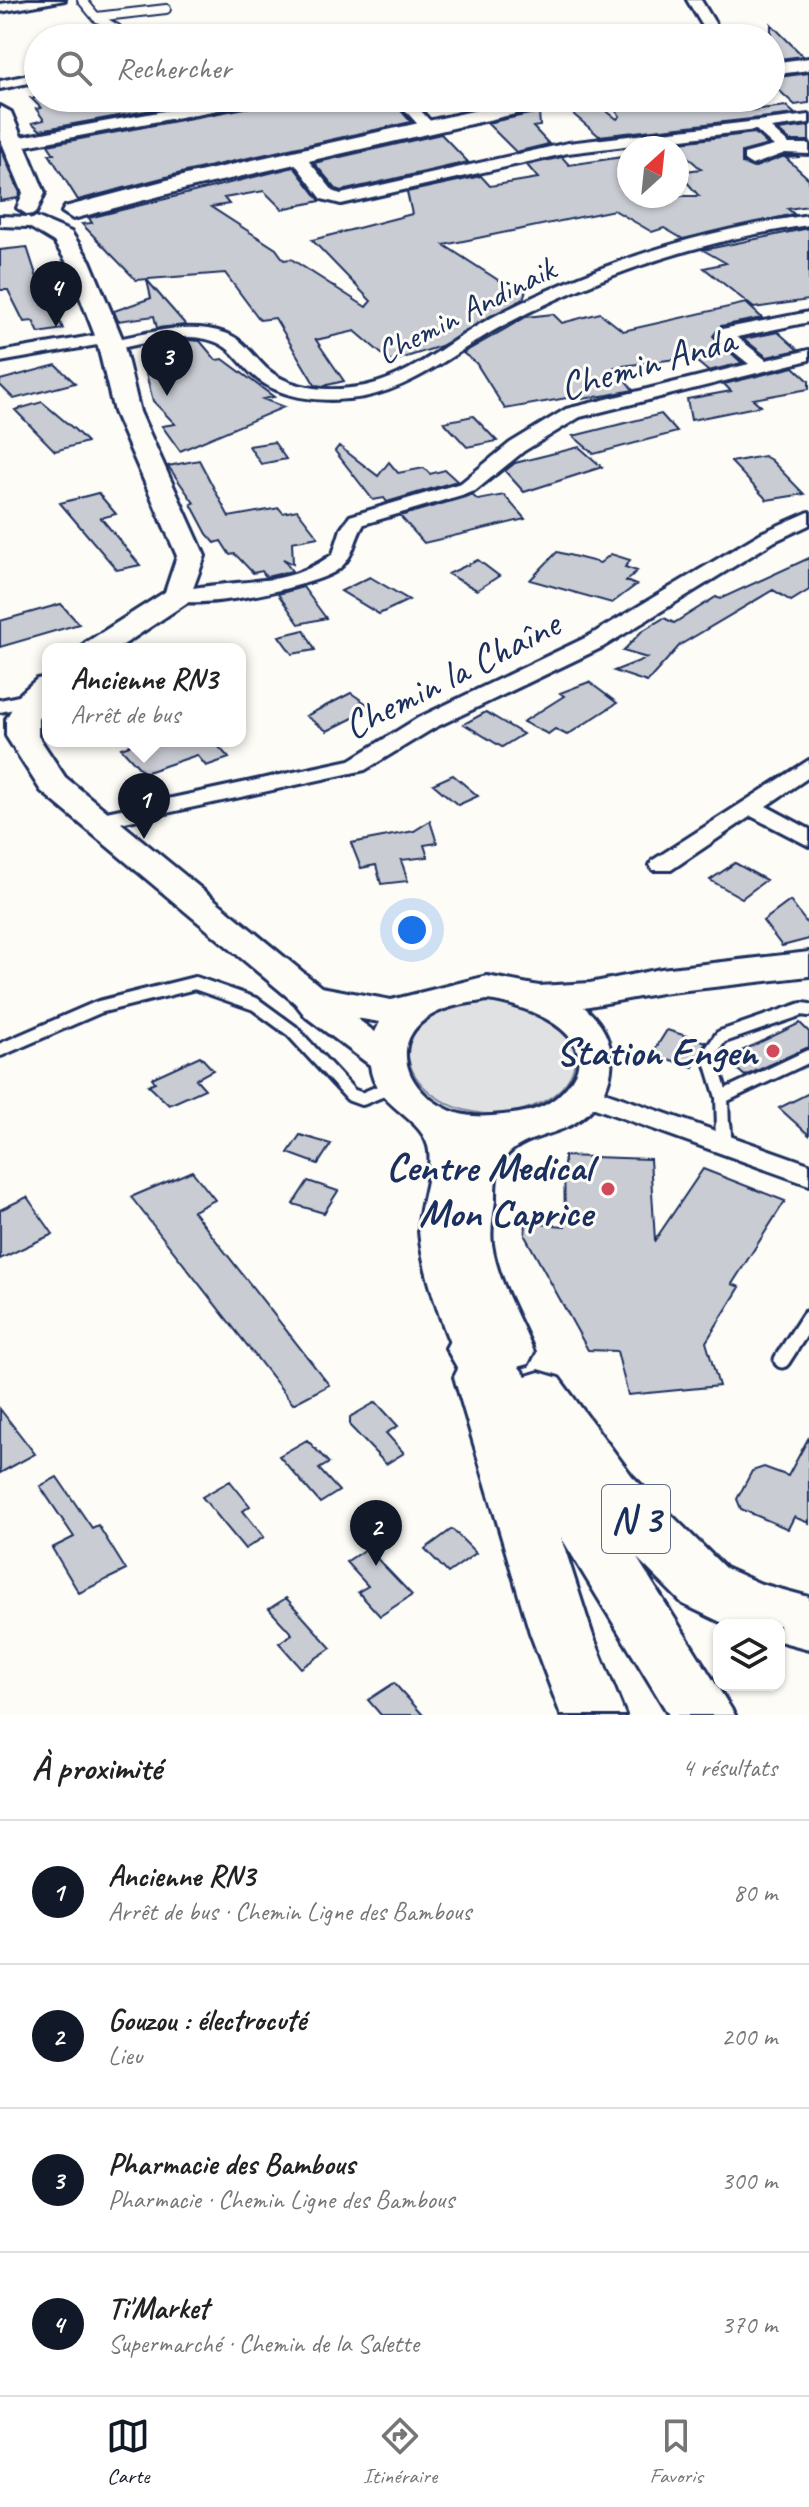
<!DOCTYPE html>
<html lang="fr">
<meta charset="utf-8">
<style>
:root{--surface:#fff;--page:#f2f2f2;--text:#222;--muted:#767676;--line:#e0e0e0;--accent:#111827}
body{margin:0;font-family:Caveat,sans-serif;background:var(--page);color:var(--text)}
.controls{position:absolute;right:24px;bottom:24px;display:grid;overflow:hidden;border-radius:16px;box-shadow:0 2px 6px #0004}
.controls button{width:72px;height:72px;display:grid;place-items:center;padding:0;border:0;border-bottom:2px solid var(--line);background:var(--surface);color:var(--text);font:40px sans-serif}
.compass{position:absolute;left:617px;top:136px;width:72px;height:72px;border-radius:50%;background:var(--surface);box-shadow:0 2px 6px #0004;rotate:27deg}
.you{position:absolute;left:412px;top:930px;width:28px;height:28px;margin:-20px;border:6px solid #fff;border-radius:50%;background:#1a73e8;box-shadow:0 0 0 12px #1a73e833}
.badge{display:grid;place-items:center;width:52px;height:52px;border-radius:50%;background:var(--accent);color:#fff;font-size:26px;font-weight:700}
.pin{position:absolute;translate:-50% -66px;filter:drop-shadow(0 2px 4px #0008)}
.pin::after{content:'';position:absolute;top:42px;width:28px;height:24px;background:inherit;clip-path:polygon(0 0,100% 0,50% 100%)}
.popup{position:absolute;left:42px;top:643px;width:204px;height:104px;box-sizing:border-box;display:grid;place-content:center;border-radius:16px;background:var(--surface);filter:drop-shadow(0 2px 6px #0005);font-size:26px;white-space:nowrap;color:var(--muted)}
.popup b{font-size:30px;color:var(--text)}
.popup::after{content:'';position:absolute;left:50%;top:100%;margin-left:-16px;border:16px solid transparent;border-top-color:var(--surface)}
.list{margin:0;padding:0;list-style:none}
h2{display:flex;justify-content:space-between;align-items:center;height:104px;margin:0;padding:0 32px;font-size:34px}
h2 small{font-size:26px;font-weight:400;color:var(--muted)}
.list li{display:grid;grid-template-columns:52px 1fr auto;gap:24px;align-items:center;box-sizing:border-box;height:144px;padding:0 32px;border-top:2px solid var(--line)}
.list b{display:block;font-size:30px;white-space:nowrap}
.list p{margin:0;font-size:26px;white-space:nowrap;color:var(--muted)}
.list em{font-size:26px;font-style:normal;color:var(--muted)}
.icon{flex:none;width:44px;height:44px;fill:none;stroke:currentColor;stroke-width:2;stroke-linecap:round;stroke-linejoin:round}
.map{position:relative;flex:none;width:809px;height:1715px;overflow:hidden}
.search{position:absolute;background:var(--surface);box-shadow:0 2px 6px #0004;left:24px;right:24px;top:24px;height:88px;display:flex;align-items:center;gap:20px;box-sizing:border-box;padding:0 28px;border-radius:44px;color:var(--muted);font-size:30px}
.sheet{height:680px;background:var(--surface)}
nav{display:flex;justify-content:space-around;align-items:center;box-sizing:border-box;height:112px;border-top:2px solid var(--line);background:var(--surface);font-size:22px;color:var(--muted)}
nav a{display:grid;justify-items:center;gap:4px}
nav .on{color:var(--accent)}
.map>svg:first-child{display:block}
.green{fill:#e0e1e3;stroke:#7e88a0;stroke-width:2}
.building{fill:#c9ccd3;stroke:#1b2f5e;stroke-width:2}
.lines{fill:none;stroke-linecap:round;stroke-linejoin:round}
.lane-far2-casing{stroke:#1b2f5e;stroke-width:12}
.lane-far1-casing{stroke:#1b2f5e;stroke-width:18}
.lane-casing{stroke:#1b2f5e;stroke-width:21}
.street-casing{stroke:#1b2f5e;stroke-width:6}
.secondary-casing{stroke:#1b2f5e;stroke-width:6}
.highway-casing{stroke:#1b2f5e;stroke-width:6}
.lane-far2{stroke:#fdfcf7;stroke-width:8}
.lane-far1{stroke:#fdfcf7;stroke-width:12}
.lane{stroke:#fdfcf7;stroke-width:15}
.street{fill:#fdfcf7;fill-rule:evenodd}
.secondary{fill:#fdfcf7;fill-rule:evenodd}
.highway{fill:#fdfcf7;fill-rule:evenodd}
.poi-dot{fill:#d1495b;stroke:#fdfcf7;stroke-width:3}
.labels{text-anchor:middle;stroke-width:6;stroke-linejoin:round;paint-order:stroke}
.far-street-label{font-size:34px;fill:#1b2f5e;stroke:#fdfcf7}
.shield{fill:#fdfcf7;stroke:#5f6c8c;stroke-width:2}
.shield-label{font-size:38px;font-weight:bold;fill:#1b2f5e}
.street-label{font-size:40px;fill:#1b2f5e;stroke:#fdfcf7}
.poi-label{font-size:40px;font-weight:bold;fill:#1b2f5e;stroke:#fdfcf7;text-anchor:end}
</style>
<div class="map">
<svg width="809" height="1715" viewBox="0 0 809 1715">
<rect width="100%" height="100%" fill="#fdfcf7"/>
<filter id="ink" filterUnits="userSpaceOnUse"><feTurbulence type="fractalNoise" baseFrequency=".0125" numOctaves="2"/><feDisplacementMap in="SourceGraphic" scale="16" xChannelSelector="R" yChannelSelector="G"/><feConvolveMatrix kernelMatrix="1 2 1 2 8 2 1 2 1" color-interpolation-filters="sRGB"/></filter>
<g filter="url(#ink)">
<path class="green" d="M474,1002c36,-2 109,13 100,64 -3,16 -18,29 -31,36 -99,51 -208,-72 -69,-100z"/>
<path class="building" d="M771,24l32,32 -32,4z
M809,73v30l-14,2 -24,-22v-5z
M31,98h188l-179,32 -8,-7 12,-3 -8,-11 5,-1z
M270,98h47l17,12 41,-6 4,4 18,-2 14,16 -226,50 -107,28 -29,-46h5l-6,-9 213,-40z
M461,98h56l-46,10z
M628,98h81l8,9 19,-2 6,6 44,-5 9,8 -196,22 -32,-27 30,-5 20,15 3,-3 -12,-14z
M539,112l1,14 -7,1 16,17 -33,8 -29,-29z
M809,126v15h-19l-12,-11z
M755,133l13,12 -26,7v11l11,5 32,-12 15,1 -14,1 23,21v27l-21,3 6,5 -111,25 -19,-11 -12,4 -38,-22 -170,35 68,44 14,1 -3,9 -82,47 -50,16 -36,-31 -39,9 28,41 -21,5 -8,-1 -40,-67 -15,2 -35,-47 -89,7 -54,-56 10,-1 -3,-5 205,-51 26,34 -38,8 -18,-18 -40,7 5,6 -18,3 65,42 8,11 7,-1 75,48 5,-6 -59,-61 100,-26 -5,-22 74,-16 9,10 48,-8 -11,-13 35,-8 7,8 60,-9v40h70l-21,-24 23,-3 -29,-26z
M441,134l27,28 -127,29 -5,-2 -22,-26z
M0,146l20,47 -2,5 -18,3z
M809,228v72l-55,8 -50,-40 22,-5 -23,-13z
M27,247l12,37 5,-1 19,46 -24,4 -6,-12 -9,1 -16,-32h-8v-40z
M147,280l17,20 22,25 -29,3 -3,-12 -36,5 -4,-10 37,-13z
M746,303l16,15 -41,8 -8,10 29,27 -34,8 -17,-14 -76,10 18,23 -25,5 -26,4 -4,-3 -73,13 -29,-46 -13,-10 63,-36 27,-3 9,9 38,-10 23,18z
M778,332l20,18 -31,7 -23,-18z
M188,340l12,1 16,19 7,-1 51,38 -11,2 21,8 -104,44 -18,-25 13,-2 -22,-23 -13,-51 9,-5z
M56,365l19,18 -61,16 -14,-14v-5z
M794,367l15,14v8l-56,10 8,7 -70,14 -4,-21 44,-8 -7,-7z
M42,402l33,28 12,12 -32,9 -40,-41z
M661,414l16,18 -83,22 -21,-18z
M473,416l24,25 -30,6 -23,-25z
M274,442l12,17 -25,5 -12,-18z
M339,446l39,30 11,-14 9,11 26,-5 6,6 15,-4 12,11 -70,21 -3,-4 -11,2 -38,-49z
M579,447l23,20 -78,25 -19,-21 10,-8z
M764,456l7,4 33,34 -37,6 -36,-38z
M199,460l30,57 50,-9 4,5 14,-3 21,27 -26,5 1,22 -10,-5 9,12 -26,6 -4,-6 -9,2 -18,-19 -5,1 -9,-14 -6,2 -8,-9 -16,-30 3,-1 -26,-37z
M98,493l18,21 -15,4 39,47 -23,5 -57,-67z
M472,495l6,5 26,-5 21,24 -101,24 -24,-27z
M557,552l43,11 11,-9 19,6 -5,7 12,4 -11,10 10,4 -24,18 -82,-23z
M809,558v32l-18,11 -18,-11 -93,55 -33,37 -33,-11 33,-13 -24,-7 19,-20 22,-13 10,5 42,-26 4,2z
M478,560l21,16 -22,14 -29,-16z
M370,577l39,23 -30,14 -38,-23z
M303,587l23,31 -27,6 -21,-30z
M61,604l18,20 -79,23v-26z
M304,630l11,20 -23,4 -13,-18z
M589,682l28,21 -50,32 -12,-6 -7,5 -25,-12 41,-26 -4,-3z
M351,693l22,15 -46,23 -21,-15z
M486,712l37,22 -21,13 -38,-23z
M141,741h87l-9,6 10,11 -23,8 -9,-11 -53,18 -23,-25z
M453,775l25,21 -20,9 -25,-21z
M430,821l7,22 -13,2 4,12 -27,3 7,21 -27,3 -5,-19 -15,3 -10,-25 63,-12z
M735,863l31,17 -24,18 -32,-18z
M790,901l19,25v13l-27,7 -19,-25z
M800,1023l9,9v15l-64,29 -20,-17z
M667,1030l39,12 -13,25 -41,-13z
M200,1056l13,14 -17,9 9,10 -36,16 -21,-20 7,-3 -3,-4z
M809,1093v42l-30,-27z
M300,1135l31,9 -13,20 -30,-11z
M564,1156l86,3 5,81 48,-71 82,32 -53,83 8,3 -34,55 13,44 -91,9 -11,-44 -29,-1 -63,-114 1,-13 39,3z
M192,1171l23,29 -22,11 136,174 -36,19 -162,-207z
M308,1181l30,10 -14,22 -31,-9z
M27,1197l26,37 -53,25v-49z
M376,1402l22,24 -12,7 18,20 -18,11 -36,-38v-9z
M0,1409l35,45 -35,19z
M809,1437v86l-15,-6 -6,12 -47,-20 -4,-10 15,-28 12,-4 24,9z
M307,1440l22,23 -10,6 20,22 -19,12 -41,-47z
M57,1477l35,51 6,-3 28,45 -47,23 -27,-45 22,-11 -34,-51z
M230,1481l20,25 -7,5 21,26 -19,12 -43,-52z
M452,1529l24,24 -28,20 -23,-24z
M367,1548l45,47 -32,21 -22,-24 10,-6 -22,-24z
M286,1598l45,50 -30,20 -22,-25 13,-9 -23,-25z
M394,1683l29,32h-42l-13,-15z"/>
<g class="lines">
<defs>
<path id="lane-far2" d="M82,0l14,17 21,12
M96,17l70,-8"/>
<path id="lane-far1" d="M0,706l28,-6
M0,1050l99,-43 96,-24 60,21 37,27 59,64 11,4 31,-13
M722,1097l87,-41
M723,1128l-1,-31 -13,-43 12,-17 81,-28 7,1"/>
<path id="lane" d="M723,1126l1,18
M782,1360l27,-42"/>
<path id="street" d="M28,0h37l-65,12v-8z
M687,0h14l23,38h-14z
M38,73v8l-38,8v-8z
M236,98h31l-7,4 -245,46 -8,-5 8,-5z
M394,98h15l24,26v6h-10z
M809,115v8l-38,5 18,16h20v10l-24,-1 -33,12 -8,-5v-6l30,-8 -18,-16 -188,23 -227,51 -19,-5 -32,-42 13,-3 31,38 7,2 227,-51z
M809,215v10c-107,15 -209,49 -305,100 -47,25 -86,61 -140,72 -35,6 -82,4 -110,-21 -14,-12 -22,-29 -41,-35 -31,-11 -71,4 -102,9l-8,-6 -103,18v-10l109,-19 8,6c36,-7 73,-18 108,-6 19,6 28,23 41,35 26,23 66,24 99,18 48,-10 86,-47 128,-69 99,-52 205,-86 316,-102z
M0,216l28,1 8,5 -8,5 -28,-1z
M809,312v10l-72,15 29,23 43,-10v10l-229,57 -56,34 -49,40 -111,33c-11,17 -9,34 -28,47 -22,15 -152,44 -168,25 9,-11 93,-13 115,-19 19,-4 34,-12 50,-23l8,-25 9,-13 111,-33 49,-40 56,-34 183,-45 -30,-24 -3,-4 6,-7z
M809,512v13l-34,16 -172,106 -169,81 -69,42 -268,58 -12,-7 12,-7 253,-54 68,-42 169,-81 174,-104z
M809,760v17l-43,29 43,23v17l-58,-30 -80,54h-18l-3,-5 3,-5z
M585,1085l224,79v21l-234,-84 -3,-7 3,-7z"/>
<path id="secondary" d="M809,58v12l-38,5v-12z
M531,98h38l-10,6 -369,84 -117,31 -11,-7 3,-5 121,-32z
M0,106l11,6 34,81 -9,20 -8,2 -11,-7 6,-15 -23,-55z
M36,217l35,15 19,29 32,77 18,74 65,144 -17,46 -71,47h-36l4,-6 80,-51 12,-36 -63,-144 -18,-74 -30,-77 -12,-19 -30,-18z
M48,677v25l-10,17v17l27,41 256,210 70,13 96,-24 52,10 51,-3 71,-14 148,-17v24l-148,17 -77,14c41,34 35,90 -11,117 -25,14 -58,13 -73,41 -5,10 -5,24 -5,36 -2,14 -5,29 -3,43 5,37 28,74 42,108l-6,12 -15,4 -15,-4 -6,-12 -4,8 -15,4 -15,-4c-15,-28 -40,-105 -39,-135 1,-24 15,-56 9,-79 -9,-32 -54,-39 -58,-81l-64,-48 -11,-14 -254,-212 -35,-55v-17l15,-26 16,-14zM487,1000c45,5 130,41 72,95 -16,15 -35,18 -56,20 -18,2 -37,3 -54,-5 -50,-22 -63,-80 -4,-101 13,-5 28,-6 42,-9zM356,1018l24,4 -5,10z"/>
<path id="highway" d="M473,1327l19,6 34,43 13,-4 20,6 73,98 93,92 36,16 48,13v52l-30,-8v-16h-52l-44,-21 -46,-46 98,157h-66l-108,-178 31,96 33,82h-64l-31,-82 -76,-256 4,-8 -12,-21 8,-15z"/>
</defs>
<use href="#lane-far2" class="lane-far2-casing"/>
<use href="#lane-far1" class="lane-far1-casing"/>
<use href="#lane" class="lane-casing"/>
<use href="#street" class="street-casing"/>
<use href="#secondary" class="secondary-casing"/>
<use href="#highway" class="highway-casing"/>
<use href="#lane-far2" class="lane-far2"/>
<use href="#lane-far1" class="lane-far1"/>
<use href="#lane" class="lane"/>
<use href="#street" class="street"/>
<use href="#secondary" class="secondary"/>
<use href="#highway" class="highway"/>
</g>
</g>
<g class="poi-dot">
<circle cx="773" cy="1051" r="8"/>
<circle cx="608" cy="1189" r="8"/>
</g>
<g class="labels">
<g class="far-street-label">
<text transform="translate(465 310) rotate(-27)" y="12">Chemin Andinaik</text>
</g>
<rect class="shield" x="602" y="1485" width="68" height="68" rx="6"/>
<g class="shield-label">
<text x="636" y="1532">N 3</text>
</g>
<g class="street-label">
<text transform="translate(647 362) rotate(-16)" y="14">Chemin Anda</text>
<text transform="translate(451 674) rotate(-27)" y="14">Chemin la Chaîne</text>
</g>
<g class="poi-label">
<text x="757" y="1065">Station Engen</text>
<text x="592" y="1180">Centre Medical<tspan x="592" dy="46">Mon Caprice</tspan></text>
</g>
</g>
</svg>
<div class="controls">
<button><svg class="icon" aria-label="layers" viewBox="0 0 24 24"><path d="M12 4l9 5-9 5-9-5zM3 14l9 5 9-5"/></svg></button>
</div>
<svg class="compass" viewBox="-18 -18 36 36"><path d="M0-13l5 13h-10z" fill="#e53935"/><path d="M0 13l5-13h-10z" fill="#767676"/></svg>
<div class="you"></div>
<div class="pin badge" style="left:144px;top:839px">1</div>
<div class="popup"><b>Ancienne RN3</b>Arrêt de bus</div>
<div class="pin badge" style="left:376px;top:1566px">2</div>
<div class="pin badge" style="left:167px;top:396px">3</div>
<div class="pin badge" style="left:56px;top:327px">4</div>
<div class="search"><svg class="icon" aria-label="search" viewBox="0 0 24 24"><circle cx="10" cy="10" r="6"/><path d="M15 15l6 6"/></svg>Rechercher</div>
</div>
<section class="sheet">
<h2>À proximité<small>4 résultats</small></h2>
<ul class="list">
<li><span class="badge">1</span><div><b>Ancienne RN3</b><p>Arrêt de bus · Chemin Ligne des Bambous</p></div><em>80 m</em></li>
<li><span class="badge">2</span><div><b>Gouzou : électrocuté</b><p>Lieu</p></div><em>200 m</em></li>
<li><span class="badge">3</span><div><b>Pharmacie des Bambous</b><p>Pharmacie · Chemin Ligne des Bambous</p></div><em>300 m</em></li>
<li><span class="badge">4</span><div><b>Ti'Market</b><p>Supermarché · Chemin de la Salette</p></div><em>370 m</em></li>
</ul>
</section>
<nav>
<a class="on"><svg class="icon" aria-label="map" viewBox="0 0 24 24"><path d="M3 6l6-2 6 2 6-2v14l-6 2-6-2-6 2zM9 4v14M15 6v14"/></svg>Carte</a>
<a><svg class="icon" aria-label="directions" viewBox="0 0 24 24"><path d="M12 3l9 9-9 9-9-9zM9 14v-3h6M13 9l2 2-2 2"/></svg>Itinéraire</a>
<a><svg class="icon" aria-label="saved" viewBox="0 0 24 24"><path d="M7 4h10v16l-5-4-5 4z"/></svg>Favoris</a>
</nav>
